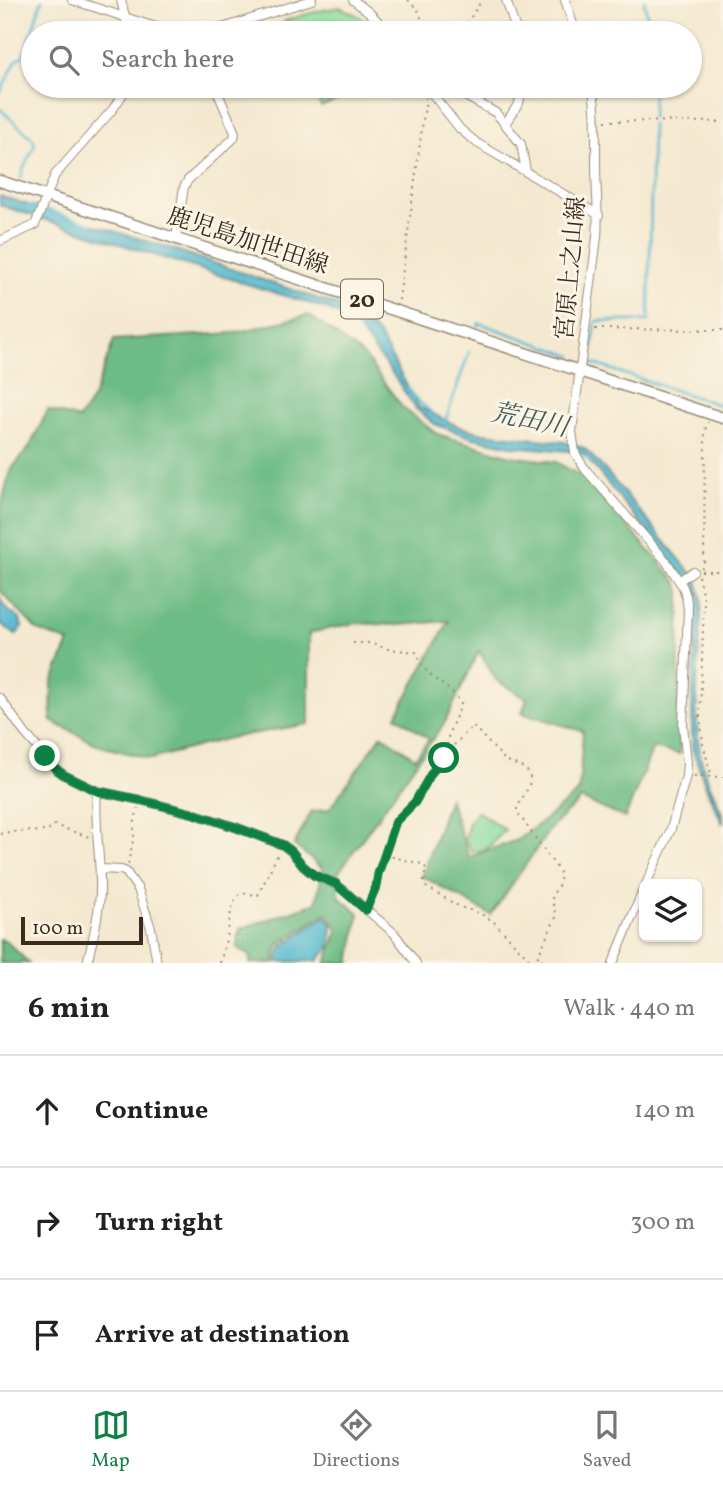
<!DOCTYPE html>
<meta charset="utf-8">
<style>
:root{--surface:#fff;--page:#f2f2f2;--text:#222;--muted:#767676;--line:#e0e0e0;--accent:#0b8043}
body{margin:0;font-family:Vollkorn,"Noto Serif JP",serif;background:var(--page);color:var(--text)}
.controls{position:absolute;right:21px;bottom:21px;display:grid;overflow:hidden;border-radius:10px;box-shadow:0 2px 5px #0004}
.controls button{width:63px;height:63px;display:grid;place-items:center;padding:0;border:0;border-bottom:2px solid var(--line);background:var(--surface);color:var(--text);font:35px sans-serif}
.scale{position:absolute;left:21px;bottom:18px;width:122px;box-sizing:border-box;padding-left:7px;border:4px solid #3b2a1e;border-top:0;font-size:19px;line-height:24px;white-space:nowrap;color:#3b2a1e;-webkit-text-stroke:5px #fcf5e5;paint-order:stroke}
.stop{position:absolute;width:21px;height:21px;margin:-16px;border:5px solid #0b8043;border-radius:50%;background:#fff}
.stop.end{background:#0b8043;border-color:#fff;box-shadow:0 2px 7px #0008}
.list{margin:0;padding:0;list-style:none}
h2{display:flex;justify-content:space-between;align-items:center;height:91px;margin:0;padding:0 28px;font-size:30px}
h2 small{font-size:23px;font-weight:400;color:var(--muted)}
.list li{display:grid;grid-template-columns:46px 1fr auto;gap:21px;align-items:center;box-sizing:border-box;height:112px;padding:0 28px;border-top:2px solid var(--line)}
.list b{display:block;font-size:26px;white-space:nowrap}
.list em{font-size:23px;font-style:normal;color:var(--muted)}
.icon{flex:none;width:38px;height:38px;fill:none;stroke:currentColor;stroke-width:2;stroke-linecap:round;stroke-linejoin:round}
.map{position:relative;flex:none;width:723px;height:963px;overflow:hidden}
.search{position:absolute;background:var(--surface);box-shadow:0 2px 5px #0004;left:21px;right:21px;top:21px;height:77px;display:flex;align-items:center;gap:18px;box-sizing:border-box;padding:0 24px;border-radius:38px;color:var(--muted);font-size:26px}
.sheet{height:427px;background:var(--surface)}
nav{display:flex;justify-content:space-around;align-items:center;box-sizing:border-box;height:98px;border-top:2px solid var(--line);background:var(--surface);font-size:19px;color:var(--muted)}
nav a{display:grid;justify-items:center;gap:4px}
nav .on{color:var(--accent)}
.map>svg:first-child{display:block}
.green{fill:#88dc9e;stroke:#62835e;stroke-width:2}
.forest{fill:#6ebc85;stroke:#547352;stroke-width:2}
.water{fill:#51b8cf;stroke:#467176;stroke-width:2}
.lines{fill:none;stroke-linecap:round;stroke-linejoin:round}
.stream{stroke:#51b8cf;stroke-width:2.5}
.minor-casing{stroke:#988a77;stroke-width:10}
.major-casing{stroke:#988a77;stroke-width:13}
.path{stroke:#988a77;stroke-width:2;stroke-dasharray:2 5;stroke-linecap:butt}
.minor{stroke:#fff;stroke-width:8}
.major{stroke:#fff;stroke-width:10}
.route{stroke:#0b8043;stroke-width:9}
.labels{text-anchor:middle;stroke-width:6;stroke-linejoin:round;paint-order:stroke}
.shield{fill:#fcf5e5;stroke:#75675a;stroke-width:2}
.shield-label{font-size:23px;font-weight:bold;fill:#3b2a1e}
.street-label{font-size:24px;fill:#3b2a1e;stroke:#fcf5e5}
.water-label{font-size:26px;font-style:italic;fill:#435c5c;stroke:#fcf5e5}
</style>
<div class="map">
<svg width="723" height="963" viewBox="0 0 723 963">
<rect width="100%" height="100%" fill="#fcf5e5"/>
<filter id="ink" filterUnits="userSpaceOnUse"><feTurbulence type="fractalNoise" baseFrequency=".0143" numOctaves="2"/><feDisplacementMap in="SourceGraphic" scale="14" xChannelSelector="R" yChannelSelector="G"/><feConvolveMatrix kernelMatrix="1 2 1 2 8 2 1 2 1" color-interpolation-filters="sRGB"/></filter>
<filter id="wash" filterUnits="userSpaceOnUse"><feTurbulence type="fractalNoise" baseFrequency=".00686" numOctaves="4" result="noise"/><feDisplacementMap in="SourceGraphic" scale="28" xChannelSelector="R" yChannelSelector="G"/><feGaussianBlur stdDeviation="1.57" result="paint"/><feColorMatrix in="noise" values="0 0 0 0 0 0 0 0 0 0 0 0 0 0 0 0 0 1.4 0 .05"/><feComposite in="paint" operator="in"/></filter>
<g filter="url(#wash)">
<rect width="100%" height="100%" fill="#f4e9d0"/>
<path class="green" d="M340,7l19,9 19,17h-89l-5,-12 34,-10z
M312,86h59l-50,21z
M477,811l28,19 -18,19 -15,3 -7,-12 4,-18z"/>
<path class="forest" d="M309,315l55,41 39,52 34,26 74,22 45,6 30,17 91,103 3,9 -2,108 2,55 -27,-6 -28,70 -44,-19 -28,26 -62,90 -69,-39 27,-78 20,59 48,-17 29,-21 33,-28 4,-60 -61,-18 5,-14 -31,-19 -17,-29 -34,71 -109,154 4,22 19,15 -9,50h-24l12,-33 -12,-17 -47,31 -6,19h-23l1,-7 -14,-8 3,-19 76,-26 7,-34 -29,-24 17,-33 18,-3 53,-74 33,23 14,-19 -33,-23 53,-95 -51,4 -43,-2 -46,10v91l-80,14 -78,21 -51,-13 -49,-25 1,-38 17,-41 -32,-12 -35,-37 -2,-5v-77l10,-40 19,-23 19,-38 31,9 14,-21 21,-58 120,-7z
M0,939l7,3 22,21h-29z"/>
<path class="water" d="M0,196l176,54 160,55 18,9 24,20 41,73 38,19 26,7 81,9 20,6 21,22 92,110 5,19c-2,46 -9,102 -3,148 2,17 9,36 17,52 4,10 7,14 7,25l-15,-32 -16,-44v-43l4,-99 -7,-24 -107,-130 -71,-6 -41,-9 -35,-13 -19,-15 -24,-36 -40,-52 -25,-12 -173,-54 -154,-50z
M0,597l5,11 15,11 2,8 -6,8 -16,-12z
M325,916l7,9 -2,22 -13,14 -41,1 6,-16z"/>
<g class="lines">
<path class="stream" d="M644,0l6,33
M0,93l16,-32 8,-6 18,-55
M0,109l33,30 2,6 -11,22 -3,11
M652,118l1,-32
M652,124l-3,197h-53l-5,42 132,43
M28,205l8,1 55,18
M478,326l1,-3 94,33
M407,388l9,11 16,14
M445,422l24,-70
M578,452l12,8"/>
</g>
</g>
<g filter="url(#ink)">
<g class="lines">
<defs>
<path id="minor" d="M72,0l96,31 33,1 21,-4 90,-28
M121,0l8,33
M353,0l17,13 19,20
M506,0l11,33
M565,0l11,33
M426,86l34,43 17,14 122,72
M447,86l49,27 25,31 5,27
M592,86c5,26 4,52 4,78 0,25 3,49 1,73l-25,194 3,22 10,16 81,92 17,26 3,9 2,13 -5,116 4,38 -1,13 -15,53 -25,55
M505,124l14,-21 4,-17
M176,238l8,-51 4,-7 46,-42 1,-5 -20,-47
M0,241l35,-16 20,-50 58,-66 15,-23
M679,581l14,-10
M0,698l24,34 32,37 8,6 33,16 43,9 55,14 40,13 48,18 9,7 11,14 11,9 22,9 58,49 22,30
M100,869l21,1 5,2 12,17 13,39 6,35
M87,963c6,-23 12,-47 13,-71 1,-34 -6,-67 -3,-101
M613,963l31,-75"/>
<path id="major" d="M0,181l723,237"/>
</defs>
<use href="#minor" class="minor-casing"/>
<use href="#major" class="major-casing"/>
<path class="path" d="M408,0l10,10 8,20
M425,33l1,-3 35,2 21,-32
M605,121l118,1
M399,300l27,-202
M595,329l128,1
M701,568l3,-3 1,-135 3,-8
M701,571h22
M698,576l6,25 -4,115 3,28 9,33
M353,643h16l19,6 28,3c4,9 8,17 16,24 9,9 23,15 29,28 -5,16 -16,29 -13,45
M694,776l29,1
M0,834l9,-2 39,-1 6,-6 35,12
M385,855l37,9 4,4 -2,13 2,6 34,20 19,6 14,8 40,42
M128,864l6,-28v-11l4,-17
M369,902l7,-15 2,-13 18,-53 19,-19 16,-30 13,-14 4,-7 25,-25 32,34 19,8 6,6v7l-2,7 -11,20v4l44,62c-2,22 -16,15 -4,41l-20,43 12,5
M220,963c3,-11 6,-22 8,-33 2,-14 3,-27 13,-37l17,2 21,-43"/>
<use href="#minor" class="minor"/>
<use href="#major" class="major"/>
</g>
</g>
<g class="lines" filter="url(#ink)">
<path class="route" d="M45,756l11,13 8,6 33,16 43,9 55,14 40,13 48,18 9,7 11,14 11,9 22,9 30,26 10,-23 2,-13 18,-53 19,-19 17,-30 12,-14"/>
</g>
<g class="labels">
<rect class="shield" x="341" y="279.5" width="42" height="39" rx="5"/>
<g class="shield-label">
<text x="362" y="307">20</text>
</g>
<g class="street-label">
<text transform="translate(248 240) rotate(18)" y="8">鹿児島加世田線</text>
<text transform="translate(570 268) rotate(-85)" y="8">宮原上之山線</text>
</g>
<g class="water-label">
<text transform="translate(530 419) rotate(12)" y="9">荒田川</text>
</g>
</g>
</svg>
<div class="controls">
<button><svg class="icon" aria-label="layers" viewBox="0 0 24 24"><path d="M12 4l9 5-9 5-9-5zM3 14l9 5 9-5"/></svg></button>
</div>
<div class="scale">100 m</div>
<div class="stop" style="left:444px;top:758px"></div>
<div class="stop end" style="left:45px;top:756px"></div>
<div class="search"><svg class="icon" aria-label="search" viewBox="0 0 24 24"><circle cx="10" cy="10" r="6"/><path d="M15 15l6 6"/></svg>Search here</div>
</div>
<section class="sheet">
<h2>6 min<small>Walk · 440 m</small></h2>
<ul class="list">
<li><svg class="icon" aria-label="ahead" viewBox="0 0 24 24"><path d="M12 20V5M6 11l6-6 6 6"/></svg><div><b>Continue</b></div><em>140 m</em></li>
<li><svg class="icon" aria-label="right" viewBox="0 0 24 24"><path d="M7 20v-9h11M14 6l5 5-5 5"/></svg><div><b>Turn right</b></div><em>300 m</em></li>
<li><svg class="icon" aria-label="arrive" viewBox="0 0 24 24"><path d="M6 21V4h12l-3 4 3 4H6"/></svg><div><b>Arrive at destination</b></div></li>
</ul>
</section>
<nav>
<a class="on"><svg class="icon" aria-label="map" viewBox="0 0 24 24"><path d="M3 6l6-2 6 2 6-2v14l-6 2-6-2-6 2zM9 4v14M15 6v14"/></svg>Map</a>
<a><svg class="icon" aria-label="directions" viewBox="0 0 24 24"><path d="M12 3l9 9-9 9-9-9zM9 14v-3h6M13 9l2 2-2 2"/></svg>Directions</a>
<a><svg class="icon" aria-label="saved" viewBox="0 0 24 24"><path d="M7 4h10v16l-5-4-5 4z"/></svg>Saved</a>
</nav>
